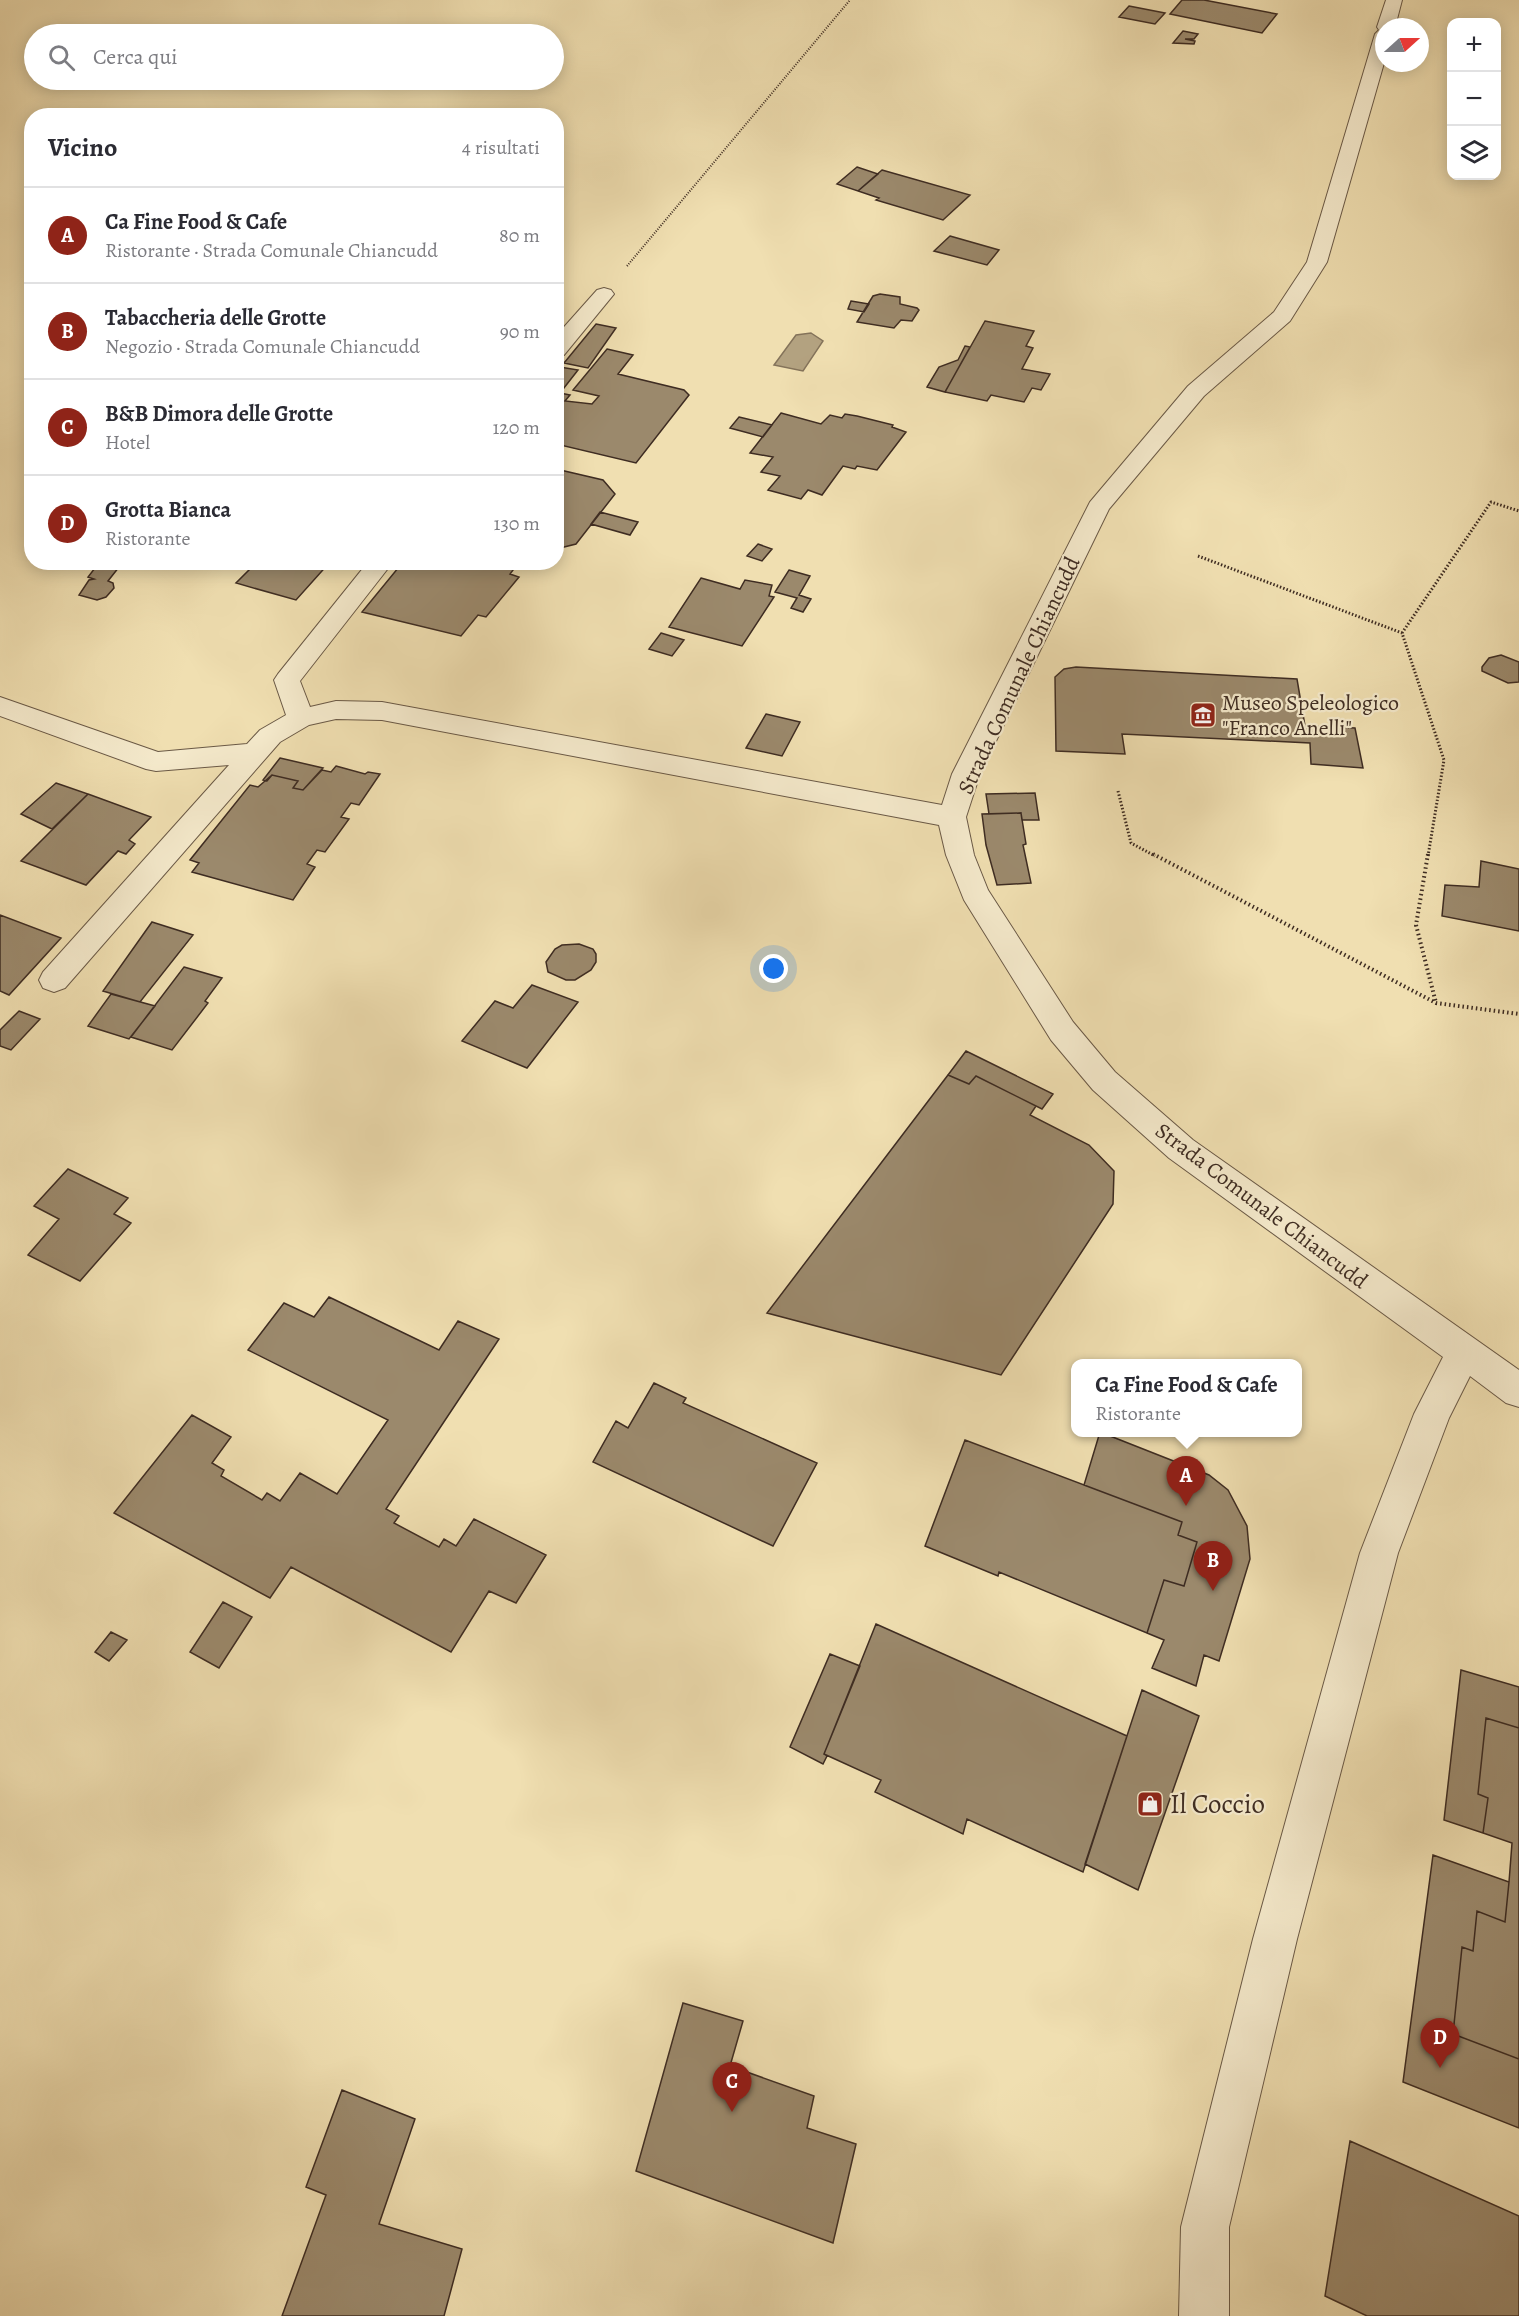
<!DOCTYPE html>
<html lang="it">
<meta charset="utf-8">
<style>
:root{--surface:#fff;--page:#f2f2f3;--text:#2b2b33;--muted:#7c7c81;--line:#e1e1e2;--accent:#8f2418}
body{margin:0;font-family:Alegreya,serif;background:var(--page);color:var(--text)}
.controls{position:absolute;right:18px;top:18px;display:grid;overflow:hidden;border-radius:12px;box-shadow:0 3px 15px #0003}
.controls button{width:54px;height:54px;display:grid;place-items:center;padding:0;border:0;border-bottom:2px solid var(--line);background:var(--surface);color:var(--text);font:30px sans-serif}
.compass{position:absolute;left:1375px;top:18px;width:54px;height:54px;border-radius:50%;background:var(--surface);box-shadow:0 3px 15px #0003;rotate:69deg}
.you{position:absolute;left:774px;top:969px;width:21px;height:21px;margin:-15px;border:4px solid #fff;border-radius:50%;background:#1a73e8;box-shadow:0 0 0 9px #1a73e833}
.badge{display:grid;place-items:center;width:39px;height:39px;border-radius:50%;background:var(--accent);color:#fff;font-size:20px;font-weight:700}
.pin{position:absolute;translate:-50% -50px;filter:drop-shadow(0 2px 3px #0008)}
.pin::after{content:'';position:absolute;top:32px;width:21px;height:18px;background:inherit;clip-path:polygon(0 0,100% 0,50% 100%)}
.popup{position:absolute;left:1071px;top:1359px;width:231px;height:78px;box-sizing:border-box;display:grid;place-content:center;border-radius:12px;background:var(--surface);filter:drop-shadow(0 2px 4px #0005);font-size:20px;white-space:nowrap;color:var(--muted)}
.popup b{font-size:22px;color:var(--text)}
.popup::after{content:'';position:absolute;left:50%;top:100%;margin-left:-12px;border:12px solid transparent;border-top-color:var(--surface)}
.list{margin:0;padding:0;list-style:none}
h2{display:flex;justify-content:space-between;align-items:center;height:78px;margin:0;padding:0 24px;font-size:26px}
h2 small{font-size:20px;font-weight:400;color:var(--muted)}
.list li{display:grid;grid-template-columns:39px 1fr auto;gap:18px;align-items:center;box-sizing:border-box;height:96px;padding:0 24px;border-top:2px solid var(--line)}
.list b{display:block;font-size:22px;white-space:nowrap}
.list p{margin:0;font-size:20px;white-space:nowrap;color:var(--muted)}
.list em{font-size:20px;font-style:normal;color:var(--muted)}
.icon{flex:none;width:33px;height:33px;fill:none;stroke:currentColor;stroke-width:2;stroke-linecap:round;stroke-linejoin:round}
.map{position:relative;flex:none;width:1519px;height:2316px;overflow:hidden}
.search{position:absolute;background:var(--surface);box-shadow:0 3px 15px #0003;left:24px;top:24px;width:540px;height:66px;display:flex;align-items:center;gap:15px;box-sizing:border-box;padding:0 21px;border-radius:33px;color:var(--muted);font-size:22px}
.panel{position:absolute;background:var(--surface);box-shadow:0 3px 15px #0003;left:24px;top:108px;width:540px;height:462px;border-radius:24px}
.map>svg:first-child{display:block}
.water{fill:#b3a280;stroke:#84735a;stroke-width:1.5}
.building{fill:#9b896c;stroke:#3e2c22;stroke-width:1.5}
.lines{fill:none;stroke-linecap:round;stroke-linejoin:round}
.minor-casing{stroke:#6a5946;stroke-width:2}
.path-far2{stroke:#3e2c22;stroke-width:2;stroke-dasharray:1 1.5;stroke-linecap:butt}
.path-far1{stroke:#3e2c22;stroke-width:3;stroke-dasharray:1.5 2;stroke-linecap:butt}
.path{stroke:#3e2c22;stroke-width:4;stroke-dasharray:1.5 3;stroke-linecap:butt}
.minor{fill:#f5eacc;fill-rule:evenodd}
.labels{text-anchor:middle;stroke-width:4.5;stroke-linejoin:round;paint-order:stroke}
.street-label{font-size:22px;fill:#3e2c22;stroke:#f5eacc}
.poi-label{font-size:22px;fill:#3e2c22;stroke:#f5eacc;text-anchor:start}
.near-poi-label{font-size:27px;fill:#3e2c22;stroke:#f5eacc;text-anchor:start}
</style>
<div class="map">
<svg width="1519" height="2316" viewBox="0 0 1519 2316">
<rect width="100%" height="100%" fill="#f0dfb1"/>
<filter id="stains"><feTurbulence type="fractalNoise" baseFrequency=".00333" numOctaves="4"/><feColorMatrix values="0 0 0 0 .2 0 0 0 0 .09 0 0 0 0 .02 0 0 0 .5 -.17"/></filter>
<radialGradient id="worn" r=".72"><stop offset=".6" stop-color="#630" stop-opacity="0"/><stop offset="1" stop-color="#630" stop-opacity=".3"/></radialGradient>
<path class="water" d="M811,333l12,8 -20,30 -29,-6 22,-30z"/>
<path class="building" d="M1182,0h22l73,14 -15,19 -92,-19z
M1129,6l36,7 -10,11 -36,-7z
M1183,31l15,3 -4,5h-9l10,2 -1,3 -21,-1z
M857,167l21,7 -20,17 -21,-7z
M882,170l88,25 -27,25 -67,-20 3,-2 -21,-7z
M950,236l49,14 -12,15 -53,-14z
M880,294l20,3v7l17,4 2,2 -7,11 -11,-1 -7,8 -37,-6 16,-26z
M851,301l18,3 -5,8 -16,-3z
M985,321l49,10 -8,15 7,2 -11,21 28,5 -9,16 -9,-2 -8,14 -33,-7 -4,6 -42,-9z
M596,324l20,4 -28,40 -24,-5z
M965,346l5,1 -25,45 -18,-5 12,-20 19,-7z
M607,349l26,6 -15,19 66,16 5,5 -53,68 -80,-19v-73l4,-4 18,3 -18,23 10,2 -5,6 27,3 7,-8 -26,-6z
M781,413l40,11 9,-9 12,3 3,-4 12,2 36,9 -1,2 14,5 -29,38 -20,-4 -2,3 -12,-3 -21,29 -14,-5 -7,9 -33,-9 12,-14 -19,-4 12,-15 -23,-4z
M739,417l33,8 -9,12 -33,-9z
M556,469l47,11 12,14 -39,50 -20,5z
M600,512l38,10 -8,13 -39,-11z
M758,544l14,5 -10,12 -15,-5z
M83,562h40l-15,19 5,2 1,5 -8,9 -9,3 -18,-5 10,-15 5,-1 -6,-2 7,-9 -14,-3z
M257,562h73l-34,38 -60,-17z
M403,562h116l-9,12 9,3 -33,40 -8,-2 -17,21 -99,-24z
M789,570l21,6 -11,19 12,4 -8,13 -12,-4 6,-10 -22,-6z
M701,578l39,11 5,-9 27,5 -3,11 5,1 -32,49 -73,-19z
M661,633l23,7 -12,16 -23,-7z
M1501,655l18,7v20l-11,1 -26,-12v-4l7,-9z
M1076,667l221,12 8,47 50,2 8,40 -52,-4 -1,-21 -188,-9 3,20 -69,-3 -1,-74 9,-8z
M766,714l34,8 -18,34 -36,-8z
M280,758l43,10 -20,22 -10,-2 5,-7 -26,-6 -5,6 -4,-1z
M336,766l29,8 3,-2 12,2 -21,31 -8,-2 -10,14 8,2 -24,33 -8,-2 -10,14 8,3 -22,33 -101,-28 7,-9 -9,-3 60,-75 8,2 14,-12 26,6 -5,7 10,2 19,-20 9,2z
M56,783l32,11 -36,35 -31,-15z
M1035,793l4,27h-17l-1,-7 -32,1 -3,-20z
M88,794l63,23 -22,23 6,4 -9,10 -8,-3 -32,34 -65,-24z
M1021,813l5,31 -3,1 8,38 -34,2 -11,-40 -4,-31z
M1481,861l38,8v62l-77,-15 3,-31 34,2z
M0,915l61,23 -52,57 -9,-4z
M152,922l41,13 -53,67 -37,-11z
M579,944l14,5 3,5v8l-5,8 -16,10h-9l-18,-8 -2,-10 9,-13 7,-4z
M184,967l38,11 -17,23 3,2 -36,47 -41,-13z
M532,985l46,17 -51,66 -65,-27 33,-40 18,7z
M111,994l44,12 -26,33 -41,-13z
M19,1011l21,8 -29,31 -11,-4v-16z
M966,1051l87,43 -11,15 -66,-33 -7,8 -21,-9z
M948,1075l21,9 7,-8 60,30 -6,9 59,30 25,26 -1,33 -112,171 -234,-62z
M68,1169l60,29 -14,16 17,9 -51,58 -52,-26 31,-36 -25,-13z
M329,1297l110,53 19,-29 41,18 -113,170 13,7 -5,7 45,24 5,-8 12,7 18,-27 72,36 -30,48 -27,-12 -38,61 -160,-85 -21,31 -156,-85 78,-98 39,22 -19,26 12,7 -3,6 41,24 5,-7 13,8 20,-28 37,21 51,-74 -140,-70 36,-47 30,14z
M654,1383l32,15 -3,5 134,60 -44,83 -180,-84 23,-41 12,7z
M1100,1432l109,43 19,15 19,36 3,33 -31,102 -15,-6 -8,31 -44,-18 12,-28 -17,-7 17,-53 20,6 13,-44 -19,-7 4,-13 -98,-37z
M965,1440l217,82 -4,13 19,7 -13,44 -20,-6 -17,53 -148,-61 -1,4 -73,-30z
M223,1602l29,15 -33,51 -29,-16z
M876,1624l251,112 -44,136 -116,-53 -4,15 -88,-42 6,-12 -57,-26z
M111,1632l16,8 -18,21 -14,-9z
M830,1654l30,12 -36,88 3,2 -4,8 -33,-17z
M1461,1670l58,17v41l-33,-10 -8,76 10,4 -5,35 -39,-13z
M1142,1690l57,26 -61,174 -53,-26z
M1486,1718l33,10v331l-66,-25 9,-87 11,4 4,-40 28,11 4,-40 3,-39 -29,-10 5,-35 -10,-4z
M1433,1855l76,27 -4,40 -28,-11 -4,40 -11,-4 -9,87 66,25v69l-116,-46z
M683,2003l60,18 -13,45 84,30 -7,32 49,16 -23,99 -197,-72z
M342,2090l73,29 -36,105 83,25 -18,67h-162l44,-121 -20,-8z
M1350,2141l169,75v100h-152l-42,-20z"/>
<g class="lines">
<defs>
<path id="minor" d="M1386,0h16l-7,27h-11v36l-57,199 -37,59 -86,75 -95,113 -129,265 -14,43 8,38 14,35 85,132 42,50 78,68 326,230v37l-13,-4 -36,-27 -21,42 -51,135 -101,386 -68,288v89h-50l2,-89 72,-288 107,-386 54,-139 29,-57 -274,-199 -76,-68 -42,-50 -87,-140 -18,-45 -7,-30 -557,-105 -46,-1 -27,6 -29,17 -215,246 -11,4 -11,-4 -4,-8 4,-8 186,-207 -73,6 -10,-2 -146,-53v-19l158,55 89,-8 13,-14 26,-15 -12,-35 4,-6 90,-112h25l-93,119 10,26 26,-6 46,1 560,103 10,-31 138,-272 98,-116 86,-74 33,-50 68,-228 4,-4 -2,-3z
M604,288l7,2 3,4 -50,61 -8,1v-20l41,-46z"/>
</defs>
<use href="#minor" class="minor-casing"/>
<path class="path-far2" d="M627,266l223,-266"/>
<path class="path-far1" d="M1198,556l204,77 42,127 -16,96
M1402,633l89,-131 28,9
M1118,791l13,52 24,13"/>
<path class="path" d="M1153,854l283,149 83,11
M1428,854l-12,71 20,78"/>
<use href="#minor" class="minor"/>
</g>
<defs>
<symbol id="museum-square" viewBox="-11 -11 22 22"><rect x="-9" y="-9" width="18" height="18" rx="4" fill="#8f2418" stroke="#f5eacc"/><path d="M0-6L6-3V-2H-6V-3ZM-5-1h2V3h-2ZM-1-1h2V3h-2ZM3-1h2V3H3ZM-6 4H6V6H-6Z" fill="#fff"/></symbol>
<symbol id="shop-square" viewBox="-11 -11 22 22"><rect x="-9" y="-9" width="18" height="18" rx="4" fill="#8f2418" stroke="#f5eacc"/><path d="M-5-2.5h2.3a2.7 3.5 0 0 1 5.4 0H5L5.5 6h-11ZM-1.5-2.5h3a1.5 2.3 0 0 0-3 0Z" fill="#fff"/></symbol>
</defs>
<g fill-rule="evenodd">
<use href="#museum-square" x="1188" y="700" width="30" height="30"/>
<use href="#shop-square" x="1135" y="1789" width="30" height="30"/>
</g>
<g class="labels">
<g class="street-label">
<text transform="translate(1018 675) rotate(-65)" y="8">Strada Comunale Chiancudd</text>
<text transform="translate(1262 1205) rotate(37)" y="8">Strada Comunale Chiancudd</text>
</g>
<g class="poi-label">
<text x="1222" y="710">Museo Speleologico<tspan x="1222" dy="25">"Franco Anelli"</tspan></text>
</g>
<g class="near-poi-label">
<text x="1170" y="1813">Il Coccio</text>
</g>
</g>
<rect width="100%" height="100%" filter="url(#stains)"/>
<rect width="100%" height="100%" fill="url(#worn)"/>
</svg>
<div class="controls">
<button>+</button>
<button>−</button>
<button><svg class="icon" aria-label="layers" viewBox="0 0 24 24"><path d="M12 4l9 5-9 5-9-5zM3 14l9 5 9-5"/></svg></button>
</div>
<svg class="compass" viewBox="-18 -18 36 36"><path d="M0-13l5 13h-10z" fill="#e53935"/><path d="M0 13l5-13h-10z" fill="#7c7c81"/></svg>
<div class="you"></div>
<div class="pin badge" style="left:1186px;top:1506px">A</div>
<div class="popup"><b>Ca Fine Food &amp; Cafe</b>Ristorante</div>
<div class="pin badge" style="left:1213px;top:1591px">B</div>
<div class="pin badge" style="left:732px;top:2112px">C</div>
<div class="pin badge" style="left:1440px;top:2068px">D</div>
<div class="search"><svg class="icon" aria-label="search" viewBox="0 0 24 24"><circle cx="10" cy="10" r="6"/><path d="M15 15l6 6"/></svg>Cerca qui</div>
<section class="panel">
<h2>Vicino<small>4 risultati</small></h2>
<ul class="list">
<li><span class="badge">A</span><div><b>Ca Fine Food &amp; Cafe</b><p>Ristorante · Strada Comunale Chiancudd</p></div><em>80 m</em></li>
<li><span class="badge">B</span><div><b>Tabaccheria delle Grotte</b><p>Negozio · Strada Comunale Chiancudd</p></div><em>90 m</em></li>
<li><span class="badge">C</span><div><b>B&amp;B Dimora delle Grotte</b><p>Hotel</p></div><em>120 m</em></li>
<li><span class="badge">D</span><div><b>Grotta Bianca</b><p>Ristorante</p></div><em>130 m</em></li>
</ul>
</section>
</div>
